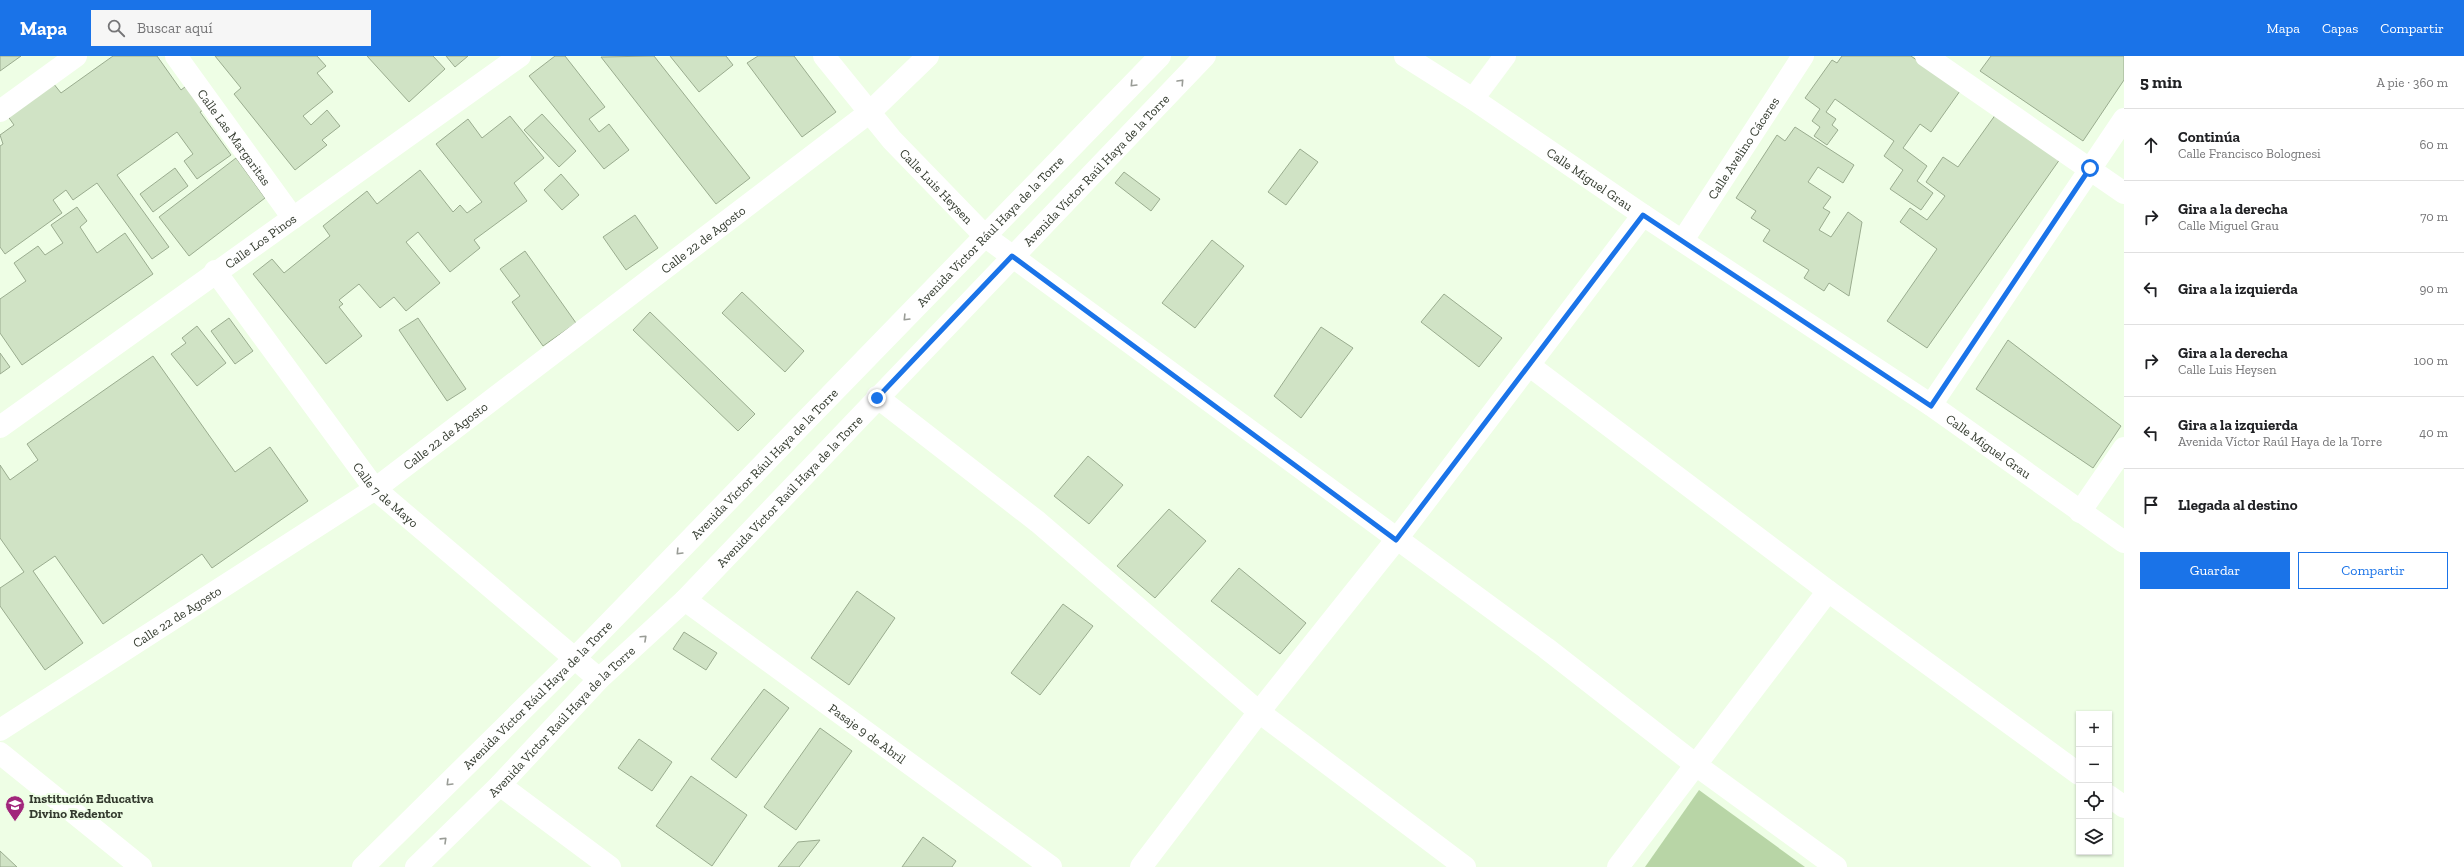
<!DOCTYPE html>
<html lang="es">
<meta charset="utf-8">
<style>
:root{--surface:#fff;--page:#f6f6f6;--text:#202124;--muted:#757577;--line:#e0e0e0;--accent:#1a73e8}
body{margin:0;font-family:"Zilla Slab",serif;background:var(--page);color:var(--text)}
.controls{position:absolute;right:12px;bottom:12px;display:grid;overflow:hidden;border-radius:0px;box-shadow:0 1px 3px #0004}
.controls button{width:36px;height:36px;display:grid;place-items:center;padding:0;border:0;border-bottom:1px solid var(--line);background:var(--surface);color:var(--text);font:20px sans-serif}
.stop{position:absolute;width:12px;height:12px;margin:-9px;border:3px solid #1a73e8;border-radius:50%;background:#fff}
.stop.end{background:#1a73e8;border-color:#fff;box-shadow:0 1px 4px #0008}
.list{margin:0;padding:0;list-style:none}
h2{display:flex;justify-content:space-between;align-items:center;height:52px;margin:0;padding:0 16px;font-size:17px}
h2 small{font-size:13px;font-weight:400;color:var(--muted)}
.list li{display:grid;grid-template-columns:26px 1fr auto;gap:12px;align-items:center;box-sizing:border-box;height:72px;padding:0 16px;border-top:1px solid var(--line)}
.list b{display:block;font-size:15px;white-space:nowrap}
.list p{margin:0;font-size:13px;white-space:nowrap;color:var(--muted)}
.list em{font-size:13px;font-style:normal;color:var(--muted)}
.actions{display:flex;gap:8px;padding:12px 16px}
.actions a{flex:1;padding:9px 0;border:1px solid var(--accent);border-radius:0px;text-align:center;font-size:14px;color:var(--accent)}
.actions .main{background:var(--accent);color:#fff}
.icon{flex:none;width:22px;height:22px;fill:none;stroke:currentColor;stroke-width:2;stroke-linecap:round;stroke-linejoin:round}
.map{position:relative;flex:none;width:2124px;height:811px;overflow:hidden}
header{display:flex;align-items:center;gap:24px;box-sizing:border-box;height:56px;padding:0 20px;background:var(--accent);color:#fff}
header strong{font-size:19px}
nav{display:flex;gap:22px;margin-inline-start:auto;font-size:14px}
.search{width:280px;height:36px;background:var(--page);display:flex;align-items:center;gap:10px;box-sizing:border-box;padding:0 14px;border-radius:0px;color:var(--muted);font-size:15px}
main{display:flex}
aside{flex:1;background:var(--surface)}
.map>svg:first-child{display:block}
.green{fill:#b8d5a6}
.building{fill:#d0e3c5;stroke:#9aac8f}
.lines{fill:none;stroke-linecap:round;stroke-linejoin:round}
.street{stroke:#fff;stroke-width:22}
.oneway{stroke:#999c96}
.route{stroke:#1a73e8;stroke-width:5}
.labels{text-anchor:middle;stroke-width:4;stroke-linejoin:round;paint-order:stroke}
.street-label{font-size:13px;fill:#333a2e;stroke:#eefee5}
.poi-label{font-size:13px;font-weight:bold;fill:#333a2e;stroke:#eefee5;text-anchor:start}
</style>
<header>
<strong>Mapa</strong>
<div class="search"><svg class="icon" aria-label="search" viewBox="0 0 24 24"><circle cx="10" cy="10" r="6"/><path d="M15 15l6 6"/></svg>Buscar aquí</div>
<nav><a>Mapa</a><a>Capas</a><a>Compartir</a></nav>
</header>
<main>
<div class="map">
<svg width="2124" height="811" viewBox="0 0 2124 811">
<rect width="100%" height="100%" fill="#eefee5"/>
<path class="green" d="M1699,734l106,77h-160z"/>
<path class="building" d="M0,0h21l-21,15z
M113,0h44l24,34 9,-7 18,24 -8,5 31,43 -34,24 -13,-18 9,-7 -16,-22 -60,43 52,72 -17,12 -55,-76 -24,17 -7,-10 -13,10 9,13 -57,41 -5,-7v-101l3,-2 -3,-9 14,-10 -7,-10 46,-32 8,10z
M215,0h102l9,10 -9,7 16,19 -30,24 8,9 16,-15 13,16 -18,14 5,5 -32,25 -61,-76 7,-6z
M367,0h66l12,13 -36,33z
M446,0h22l-13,11z
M555,0h10l40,51 -16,12 10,13 10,-8 20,26 -25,19 -75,-93z
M654,0l96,122 -34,26 -115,-147z
M670,0h56l7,9 -34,27z
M758,0h36l42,56 -34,25 -55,-74z
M1842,0h69l49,35 -29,41 -11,-8 -17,24 24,18 -10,15 16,12 -12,17 -31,-21 13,-19 -19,-14 10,-15 -59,-42 -9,13 10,7 -4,6 6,5 -11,15 -13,-9 6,-9 -8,-6 8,-12 -15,-11 27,-38 5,3z
M1991,0h133v24l-41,61 -103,-70z
M542,58l34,37 -17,16 -35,-37z
M1996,58l64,45 -133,189 -40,-27 50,-72 -37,-27 10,-14 17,12 18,-24 -19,-14 17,-25 15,10z
M510,60l34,42 -30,25 13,18 -53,39 6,8 -30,24 -32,-40 -12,10 34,41 -34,28 -12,-14 -14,11 -21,-24 -20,16 4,4 -4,3 23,29 -36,28 -73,-90 19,-15 12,14 46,-37 -7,-10 44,-35 10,13 43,-34 33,42 7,-7 7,8 15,-11 -46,-58 32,-25 14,19z
M1795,71l59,38 -11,18 -25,-16 -10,15 23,15 -8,11 7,4 -11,18 12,7 17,-25 14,10 -13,74 -20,-13 -5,8 -20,-13 5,-8 -46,-29 7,-11 -19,-12 5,-7 -20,-13 41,-63 8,6z
M1300,93l18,13 -32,43 -18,-13z
M236,102l29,40 -76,58 -30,-39z
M175,112l13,18 -35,26 -13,-18z
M1124,116l36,27 -9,12 -36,-28z
M561,118l18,21 -17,15 -18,-20z
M77,151l10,14 -7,6 17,26 28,-20 28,41 -131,91 -22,-32v-34l26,-18 -12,-18 24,-17 7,9 18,-12 -12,-18z
M635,159l23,33 -32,22 -23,-33z
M1212,184l32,26 -49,62 -33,-25z
M525,195l51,72 -33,23 -31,-44 8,-6 -20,-27z
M742,236l62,59 -19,21 -63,-59z
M1444,238l58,44 -23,29 -58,-45z
M650,256l105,102 -17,17 -105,-101z
M229,262l24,33 -18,13 -24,-33z
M418,262l48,71 -19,12 -48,-71z
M197,270l29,37 -29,23 -26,-32 15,-11 -4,-5z
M1321,271l32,21 -52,70 -27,-22z
M2008,284l113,86 -28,42 -117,-79z
M0,297l10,14 -10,7z
M153,300l82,116 35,-25 38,54 -96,67 -10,-14 -99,70 -48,-68 -22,15 50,72 -38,27 -45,-64v-18l24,-16 -24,-34v-73l10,15 28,-20 -11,-16z
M1088,400l35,29 -34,39 -35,-28z
M1169,453l37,32 -51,57 -38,-32z
M1239,512l67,55 -26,31 -69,-53z
M857,535l38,27 -46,67 -38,-27z
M1063,548l30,22 -53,69 -29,-22z
M684,576l33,21 -11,17 -33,-21z
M764,633l25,19 -53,70 -25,-19z
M820,672l32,23 -56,79 -32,-23z
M639,683l33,23 -20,29 -34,-23z
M691,720l56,39 -35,51 -56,-40z
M923,781l33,24 -4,6h-50z
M820,784l-21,27h-21l20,-25z
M0,795l17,16h-17z"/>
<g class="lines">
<g class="street">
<path id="s1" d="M176,0l117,162"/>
<path id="s2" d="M824,0l68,84 94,97 560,411 150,117 140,102"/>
<path id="s3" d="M1405,0l68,43 170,116 288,190 193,137"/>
<path d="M1926,0l198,137"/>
<path d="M1473,43l32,-43"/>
<path d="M0,55l76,-55"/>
<path id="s4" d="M1683,184l120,-184"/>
<path id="s5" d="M215,215l160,218 224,190"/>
<path d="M1530,310l298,225 251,183"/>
<path d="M877,341l161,125 221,190 206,155"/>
<path d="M1931,349l193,-286"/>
<path id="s6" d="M0,371c173,-125 347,-247 520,-371"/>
<path d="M2080,456l44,-64"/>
<path id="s7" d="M685,544l366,267"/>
<path id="s8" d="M0,674l375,-241 495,-377 58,-56"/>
<path d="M0,697l141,114"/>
<path d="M500,729l110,82"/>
<path d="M2109,740l15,11"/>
<path id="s9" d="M363,811l211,-208 586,-603"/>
<path id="s10" d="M416,811l84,-82 99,-106 86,-79 520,-544"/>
<path d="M1141,811l118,-155 137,-172 247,-325"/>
<path d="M1618,811l210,-276"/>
</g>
</g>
<defs><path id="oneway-chevron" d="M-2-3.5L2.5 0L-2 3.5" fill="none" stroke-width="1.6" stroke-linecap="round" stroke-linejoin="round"/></defs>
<g class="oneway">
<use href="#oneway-chevron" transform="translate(1181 26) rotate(-47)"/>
<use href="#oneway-chevron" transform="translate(1133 28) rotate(134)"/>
<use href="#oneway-chevron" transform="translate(906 262) rotate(134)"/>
<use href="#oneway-chevron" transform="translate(679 496) rotate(134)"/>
<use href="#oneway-chevron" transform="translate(644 582) rotate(-43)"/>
<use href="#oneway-chevron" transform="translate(449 727) rotate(135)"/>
<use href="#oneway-chevron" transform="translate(444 784) rotate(-44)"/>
</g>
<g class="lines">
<path class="route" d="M877,342l135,-142 384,284 247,-325 288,191 159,-238"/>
</g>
<defs>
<symbol id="school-pin" viewBox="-11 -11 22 30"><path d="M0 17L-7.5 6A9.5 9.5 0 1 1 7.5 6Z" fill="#a1267b" stroke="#eefee5"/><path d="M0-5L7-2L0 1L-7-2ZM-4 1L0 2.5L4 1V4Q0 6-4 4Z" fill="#fff"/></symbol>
</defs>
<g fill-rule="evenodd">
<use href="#school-pin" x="4" y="738" width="22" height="30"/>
</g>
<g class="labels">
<g class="street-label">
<text dy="5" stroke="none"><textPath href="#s1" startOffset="100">Calle Las Margaritas</textPath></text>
<text dy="5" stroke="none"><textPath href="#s4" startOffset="110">Calle Avelino Cáceres</textPath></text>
<text dy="5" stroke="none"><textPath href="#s10" startOffset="974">Avenida Víctor Raúl Haya de la Torre</textPath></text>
<text dy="5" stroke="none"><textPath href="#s3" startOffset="222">Calle Miguel Grau</textPath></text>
<text dy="5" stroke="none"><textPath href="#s2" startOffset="172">Calle Luis Heysen</textPath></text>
<text dy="5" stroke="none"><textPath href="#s9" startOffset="893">Avenida Víctor Rául Haya de la Torre</textPath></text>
<text dy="5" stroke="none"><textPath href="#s8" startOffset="858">Calle 22 de Agosto</textPath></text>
<text dy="5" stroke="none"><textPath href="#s6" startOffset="320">Calle Los Pinos</textPath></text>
<text dy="5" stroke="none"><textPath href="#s8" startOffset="534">Calle 22 de Agosto</textPath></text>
<text dy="5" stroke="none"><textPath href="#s3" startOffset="702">Calle Miguel Grau</textPath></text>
<text dy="5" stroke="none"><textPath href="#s9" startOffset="569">Avenida Víctor Rául Haya de la Torre</textPath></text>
<text dy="5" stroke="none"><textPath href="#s10" startOffset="530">Avenida Víctor Raúl Haya de la Torre</textPath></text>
<text dy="5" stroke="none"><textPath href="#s5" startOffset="282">Calle 7 de Mayo</textPath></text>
<text dy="5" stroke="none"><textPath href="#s8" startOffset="210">Calle 22 de Agosto</textPath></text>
<text dy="5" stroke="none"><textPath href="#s9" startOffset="245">Avenida Víctor Rául Haya de la Torre</textPath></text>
<text dy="5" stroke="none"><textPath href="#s10" startOffset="206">Avenida Víctor Raúl Haya de la Torre</textPath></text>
<text dy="5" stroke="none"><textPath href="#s7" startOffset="226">Pasaje 9 de Abril</textPath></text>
</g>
<g class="poi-label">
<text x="29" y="747">Institución Educativa<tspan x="29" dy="15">Divino Redentor</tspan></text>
</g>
</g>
</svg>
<div class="controls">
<button>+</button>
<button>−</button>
<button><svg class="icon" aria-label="locate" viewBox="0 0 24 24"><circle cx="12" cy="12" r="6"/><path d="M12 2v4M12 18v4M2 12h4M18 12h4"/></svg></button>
<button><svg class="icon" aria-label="layers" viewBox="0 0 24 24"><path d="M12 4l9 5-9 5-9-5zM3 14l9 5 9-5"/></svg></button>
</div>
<div class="stop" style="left:2090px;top:112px"></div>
<div class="stop end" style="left:877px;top:342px"></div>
</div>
<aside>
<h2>5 min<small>A pie · 360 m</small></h2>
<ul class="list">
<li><svg class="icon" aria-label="ahead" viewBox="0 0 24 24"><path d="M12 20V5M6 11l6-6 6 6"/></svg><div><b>Continúa</b><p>Calle Francisco Bolognesi</p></div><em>60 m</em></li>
<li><svg class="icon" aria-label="right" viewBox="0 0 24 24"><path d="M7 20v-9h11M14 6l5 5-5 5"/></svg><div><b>Gira a la derecha</b><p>Calle Miguel Grau</p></div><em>70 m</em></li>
<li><svg class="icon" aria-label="left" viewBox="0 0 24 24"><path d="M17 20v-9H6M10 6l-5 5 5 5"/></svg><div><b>Gira a la izquierda</b></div><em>90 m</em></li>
<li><svg class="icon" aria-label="right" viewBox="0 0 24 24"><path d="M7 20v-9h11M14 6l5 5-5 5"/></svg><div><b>Gira a la derecha</b><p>Calle Luis Heysen</p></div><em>100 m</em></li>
<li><svg class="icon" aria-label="left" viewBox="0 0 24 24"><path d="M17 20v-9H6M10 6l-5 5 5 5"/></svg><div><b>Gira a la izquierda</b><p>Avenida Víctor Raúl Haya de la Torre</p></div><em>40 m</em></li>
<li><svg class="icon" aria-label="arrive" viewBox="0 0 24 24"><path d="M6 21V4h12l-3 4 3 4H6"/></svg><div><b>Llegada al destino</b></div></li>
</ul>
<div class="actions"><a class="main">Guardar</a><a>Compartir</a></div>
</aside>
</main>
